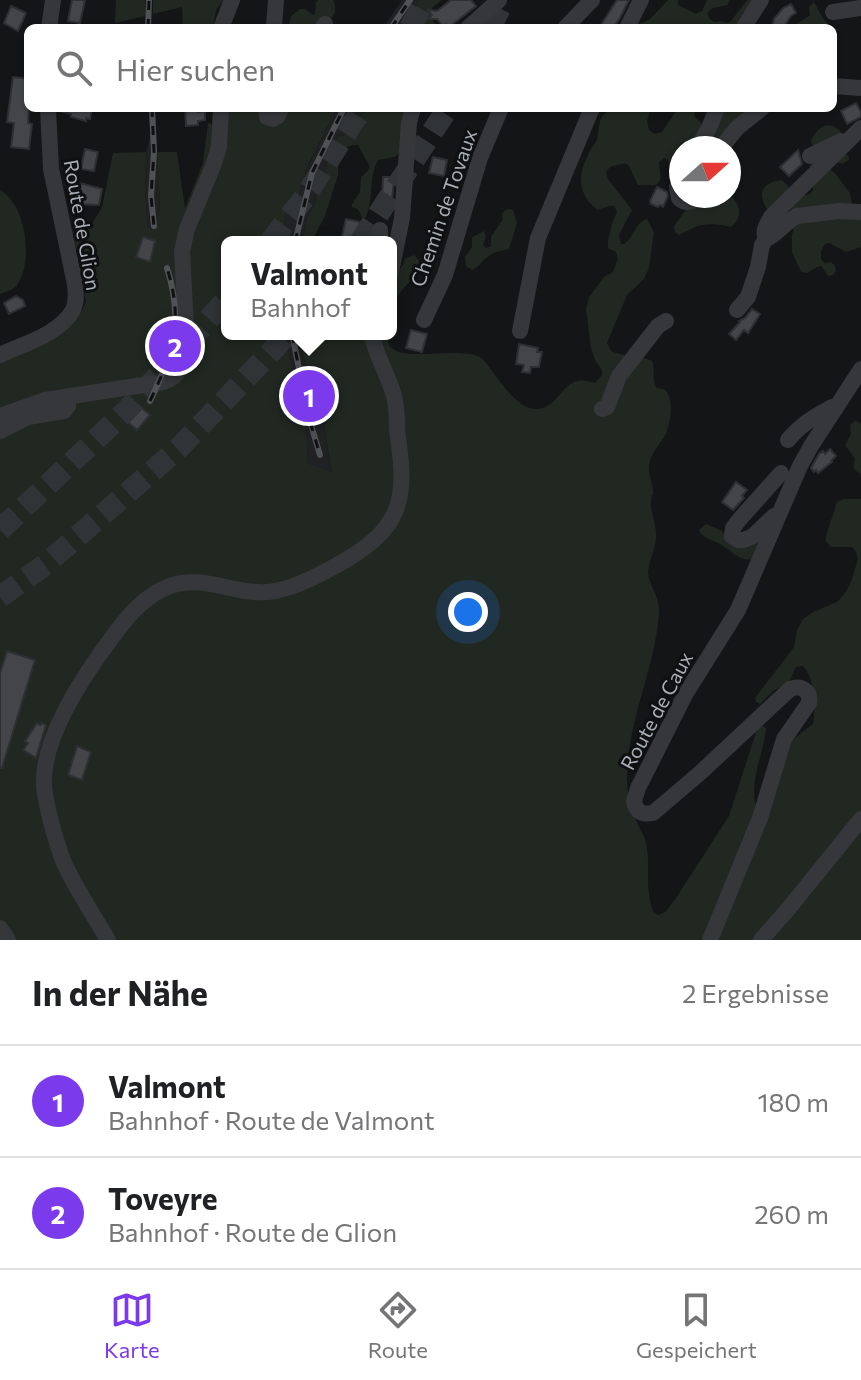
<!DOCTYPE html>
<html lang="de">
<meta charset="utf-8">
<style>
:root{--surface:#fff;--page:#f6f6f6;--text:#202124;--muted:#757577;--line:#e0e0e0;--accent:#7c3aed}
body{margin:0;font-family:Commissioner,sans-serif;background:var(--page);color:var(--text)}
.compass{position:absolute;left:669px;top:136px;width:72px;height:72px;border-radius:50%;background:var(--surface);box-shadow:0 2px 6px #0004;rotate:69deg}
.you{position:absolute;left:468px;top:612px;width:28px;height:28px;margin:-20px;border:6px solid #fff;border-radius:50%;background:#1a73e8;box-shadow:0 0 0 12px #1a73e833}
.badge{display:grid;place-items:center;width:52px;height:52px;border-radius:50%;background:var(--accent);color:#fff;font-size:26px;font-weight:700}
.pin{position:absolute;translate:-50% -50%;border:4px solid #fff;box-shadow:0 2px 8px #0006}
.popup{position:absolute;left:221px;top:236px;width:176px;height:104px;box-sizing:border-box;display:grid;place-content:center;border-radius:12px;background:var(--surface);filter:drop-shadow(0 2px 6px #0005);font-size:26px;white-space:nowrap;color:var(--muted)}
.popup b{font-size:30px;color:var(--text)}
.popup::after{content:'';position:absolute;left:50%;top:100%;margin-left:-16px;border:16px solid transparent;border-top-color:var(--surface)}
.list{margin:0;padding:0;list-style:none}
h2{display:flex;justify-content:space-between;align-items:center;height:104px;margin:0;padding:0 32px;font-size:34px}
h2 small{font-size:26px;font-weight:400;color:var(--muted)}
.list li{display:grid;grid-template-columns:52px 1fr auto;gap:24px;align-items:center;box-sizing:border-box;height:112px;padding:0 32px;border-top:2px solid var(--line)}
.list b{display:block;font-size:30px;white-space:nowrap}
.list p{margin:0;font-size:26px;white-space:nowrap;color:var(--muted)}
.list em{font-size:26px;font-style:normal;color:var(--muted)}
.icon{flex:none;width:44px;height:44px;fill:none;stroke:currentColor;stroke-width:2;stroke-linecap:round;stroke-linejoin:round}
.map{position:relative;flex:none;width:861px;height:940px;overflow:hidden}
.search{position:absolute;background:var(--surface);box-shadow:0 2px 6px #0004;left:24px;right:24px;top:24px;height:88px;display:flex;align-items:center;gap:20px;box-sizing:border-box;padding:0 28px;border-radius:12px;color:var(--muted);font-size:30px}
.sheet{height:328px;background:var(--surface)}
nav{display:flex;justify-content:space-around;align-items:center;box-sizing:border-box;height:112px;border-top:2px solid var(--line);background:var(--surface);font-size:22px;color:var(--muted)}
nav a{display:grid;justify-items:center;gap:4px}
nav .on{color:var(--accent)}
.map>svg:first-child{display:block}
.built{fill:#202123}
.green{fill:#212821}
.building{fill:#434549;stroke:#2e2f32;stroke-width:2}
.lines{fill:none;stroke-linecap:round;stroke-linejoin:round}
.highway-tunnel{stroke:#313436;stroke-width:22;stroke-dasharray:22 11;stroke-linecap:butt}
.minor{stroke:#36373b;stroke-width:16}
.rail-casing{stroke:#4f5255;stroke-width:6}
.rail{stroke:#0f1011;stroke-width:3;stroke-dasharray:9;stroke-linecap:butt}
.labels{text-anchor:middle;stroke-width:6;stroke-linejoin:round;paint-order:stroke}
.street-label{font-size:20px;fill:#a7aeb5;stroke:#0f1011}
</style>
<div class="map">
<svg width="861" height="940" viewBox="0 0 861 940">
<rect width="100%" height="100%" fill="#141516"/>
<path class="built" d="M402,0h19l-15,16 -6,12h-17z
M149,108h6l5,98 -3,22 -9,1 -3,-38 1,-39 4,-14z
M337,108h29l-3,6 -10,4 -2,4v12l-9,1 -9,10 -10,31 -6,9 -2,20 -7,10 -6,27h-19l-1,-7 5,-28 13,-15 8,-26z
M286,334h11l27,92 8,47 -24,-8 -2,-41 -16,-66z"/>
<path class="green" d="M116,0h29v16l-30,7z
M153,0h71l-8,10 -3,18h-30l-1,-21 -29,7z
M318,0h15c7,14 -3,19 -12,28h-33l3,-12 9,-7h5l8,6 2,-1 1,-12z
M420,0h21c-2,3 -5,4 -7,6 -8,7 0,16 4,22h-38l6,-12z
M668,0h10v5l18,9 6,-3 5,-11h23l-3,5 -14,3 -5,4 1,6 5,4 8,-1 5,2 4,-2 16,-21h6l-11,14 -8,14h-103l19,-9z
M814,2l8,15 9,11h-19l-4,-2 -6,2h-9l3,-4 14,-9 -1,-8z
M215,108h122l-29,57 -8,27 -13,15 -5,28 1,7h-56v92h59l4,24 16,66 2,40 24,8 -8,-46 -27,-92h89c1,1 3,11 4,12 12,17 68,0 90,11 5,3 9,10 12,14 11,14 27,40 46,38 19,-2 24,-24 39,-28 7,-2 12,1 18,2l7,-8v-5l-7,-10 -4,-12 -5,-39 3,-12 15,-20 9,-5 5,-14 -2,-6 -8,-4c-1,-8 4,-28 9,-35 -2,-12 -10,-6 -19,-3 -20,-14 -21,-34 -10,-55 2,-6 7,-10 9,-16 3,-10 0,-22 11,-28 10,-7 31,-3 43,-3l-4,13 2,9 6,4 7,-2 16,-24h16l1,9 9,9 20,-18h28l-37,40h-17l-7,-5 -3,5h-7c0,9 2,19 -7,23l-4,-2 -2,-9 -4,-2 -5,4c0,10 5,17 -3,23h-18l-9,-19 -4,-3 -15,4 -4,5 2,7 24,31 -13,25 2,9h3c11,-7 10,-21 23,-25l7,13 -5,36 -5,11 -17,16 -20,48 4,8c13,6 28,4 41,10 4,9 -1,18 5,27 4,1 8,0 10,4 7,11 3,32 -1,42 -6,11 -16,19 -17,32 -1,8 3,15 4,23 1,12 -1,0 -2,12 -1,11 6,24 5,36 0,12 -7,23 -8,35 0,12 12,24 11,41 -4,56 -32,109 -32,166 0,14 3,28 9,41 3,8 8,14 10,22 5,24 -2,48 8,71l5,2 7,-4 10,-13 53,-82 28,-87 5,-3 4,2c-2,26 -17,52 -10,78l30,-51 6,-15 21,-16c3,-17 2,-45 -10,-58l-7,1 -7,15 -16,9 -13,13 -4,-2 -1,-4 39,-51 3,-17 6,-11 10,-7 24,-10 9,-10 5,-10 7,-23 -2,-7 -4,-5h-21l-5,-6v-5l11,-34 7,-3h17v441h-861v-578c30,-14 73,-27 86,-60l-14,-75 20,-3 10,-17 11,-54 33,-1 -1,39 3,37h8l4,-22 -3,-54h20l8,56 18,-45 5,-40 7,2z
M366,108h46l-13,45 -4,4 -17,3c-10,18 -4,39 -12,57l-3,2 -5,-10 -6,-2v-3l8,-12 1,-15c14,-11 7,-11 2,-23 -2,-3 -3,-6 -5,-9l-10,1 -10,11v18l-13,41 -10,19 1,7h-14l6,-27 7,-10 2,-20 6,-9 10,-31 6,-9 12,-2 1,-15 11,-5z
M826,125l8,1 6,5 4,21 5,5v3l-7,4 -10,-5 -3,10 5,3 16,21 3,18 8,4v32l-15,5 -17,-9 -4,1 -4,7v8l4,4 6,-1 4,4 1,5 -3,4 -5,1 -7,-10 -4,1 -10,6 -6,-1 -9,-20v-17l4,-16 -7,-13 -22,3c-11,-18 -3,-27 15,-29l6,6 2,6 9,5 11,-3 3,-4 -3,-22 3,-22 -2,-4c1,-7 8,-14 15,-17z
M0,190c26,14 34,71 17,95 -4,5 -11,7 -17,9z
M729,194c11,10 15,22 2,33 -13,-3 -27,-5 -40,2 -4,2 -8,4 -12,6l-4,-3 -1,-6 11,-15 19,-15h25z
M510,209l3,1 4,13 -8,26c-9,2 -16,3 -23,9 -6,5 -7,9 -14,12l-6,-4 -1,-9 7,-10v-10l12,-6 2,5 -3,9 3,3 3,-1 2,-1v-9l12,-18 -1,-5 3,-4z
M414,255c16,16 -2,22 -11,34 -5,6 -8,13 -12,19 0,-7 -1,-16 0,-23 3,-10 11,-16 14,-26z
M855,421l6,2v51l-8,-6 2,-9 -10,-14 6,-11 -1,-9z
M706,524l16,7 6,10 29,-1 3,6 -6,13c-15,3 -22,-8 -34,-15 -9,-5 -17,-5 -21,-14z"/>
<path class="building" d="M72,0h13l-5,23 -12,-2z
M451,0h20l5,6 -27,21 -3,-3 -2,3 -7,-8h-9l4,-4 -4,-5 9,1z
M617,0h12l-9,18 -7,10h-14z
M791,4l5,9 -5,3 -8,12h-11l2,-9 9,-11z
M11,6l15,7 -8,18 -14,-8z
M13,77l15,2v29h1l-1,15 4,1 -3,25 -18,-2 3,-24 -7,-1z
M856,103l5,9v5l-14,7 -6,-13z
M59,108h33l-2,11 -4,-1v3l-15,-4v-3l-12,-3z
M185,108h13v4l7,-1v9l-7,1v4l-12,1z
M85,149l13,3 -4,19 -13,-2z
M798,150l4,14 -13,12 -9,-9z
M433,157l14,3 -3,16 -15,-3z
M383,177h8v3h3l-2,19 -10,-1z
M72,181l30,8 -3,16 -27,-1 -2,-9z
M657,187l10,5 1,4 -5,11 -3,-2 -2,2 -7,-3 -1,-3z
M346,219l14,3 -4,18 -6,-2 -1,4 -8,-1z
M143,237l12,4 -5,21 -14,-5z
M16,296l7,4 2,6 -16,8 -5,-11z
M752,309l8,5 -12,19 -4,-3 -8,10 -7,-6 11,-12 -1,-1 6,-3z
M411,330l16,4 -5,18 -16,-4z
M519,344l19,4 -1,4h5l-3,15h-8l-1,6 -8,-1 2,-7 -8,-1z
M132,403l2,2 2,-2 14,12 -13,15 -14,-12 2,-2 -2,-2z
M830,449l6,7 -5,5 1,1 -14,11 -2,-3 -2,2 -3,-4 8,-14 4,-3 2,3z
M736,482l11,8 -5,6 2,2 -11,12 -11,-8z
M7,651l28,9 -33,108h-2v-95z
M37,723l3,2 2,-2 4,2 -10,33 -13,-8 5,-7 -3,-2z
M77,746l14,6 -9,28 -14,-5z"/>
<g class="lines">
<path class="highway-tunnel" d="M410,28l15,-28
M490,28l14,-28
M270,242l35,-45 57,-89
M360,242l88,-134
M0,530l127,-120 100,-111
M0,597l46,-33 134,-117 108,-113"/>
<path class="minor" d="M833,12l28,-4
M49,28l4,-28
M221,28l11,-28
M274,28l2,-28
M322,28l3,-4
M468,28l31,-28
M565,28l27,-28
M627,28l14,-28
M743,28l18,-28
M833,86l28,2
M266,108l1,9 6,2 5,-3 3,-8
M861,128l-90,89c-4,7 -9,14 -5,22 12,-5 19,-17 31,-23l42,-5 22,1
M697,148l12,-20 8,-20
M721,148l16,-20 25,-20
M810,156l31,-15
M681,179l-4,8 2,11c6,6 14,5 19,-2
M380,230v12
M391,272l11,-54 7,-95 4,-15
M737,310l11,-13 10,-30 4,-22 4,-6
M424,320l21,-45 35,-117 21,-50
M520,331l18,-93 54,-130
M0,355c23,-11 60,-21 73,-45 4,-9 3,-18 2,-26l-24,-115 -3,-61
M602,409l5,-2 12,-31 39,-50 8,-5
M0,416l45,-16 118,-18c17,-5 21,-18 24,-35l-5,-96 5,-22 26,-63 6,-19 2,-39
M0,431l28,-14 36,-6 4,-5v-10
M788,440c12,-15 27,-24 44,-33l4,1
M774,516l-21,20 -9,4h-6l-6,-4 1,-8 6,-8 42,-47
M0,928l8,12
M108,940c-14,-24 -30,-48 -42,-73 -6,-11 -8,-23 -12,-34 -4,-15 -9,-32 -10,-48 -2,-42 32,-97 56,-131 20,-27 40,-59 73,-69 32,-10 63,10 95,7 25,-2 57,-20 78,-32 55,-33 61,-61 52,-122 -2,-14 0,-28 -4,-42 -6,-21 -18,-41 -23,-62
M710,940l50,-122 24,-79 25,-36c2,-13 -8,-18 -19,-14l-90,84 -47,40c-11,2 -17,-1 -19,-12l4,-13 48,-95 52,-83 62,-144 11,-20 50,-77
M761,940l28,-32 72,-89"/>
<defs>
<path id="rail" d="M148,28l1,-28
M391,28l19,-28
M152,108l2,44 -3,44 3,30
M295,242l17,-69 32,-65
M292,334l17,84 11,37
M150,401c23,-48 34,-80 17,-133"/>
</defs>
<use href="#rail" class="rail-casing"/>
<use href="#rail" class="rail"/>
</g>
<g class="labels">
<g class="street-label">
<text transform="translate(444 208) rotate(-71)" y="7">Chemin de Tovaux</text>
<text transform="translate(82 225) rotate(80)" y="7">Route de Glion</text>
<text transform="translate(657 711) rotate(-62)" y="7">Route de Caux</text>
</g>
</g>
</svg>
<svg class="compass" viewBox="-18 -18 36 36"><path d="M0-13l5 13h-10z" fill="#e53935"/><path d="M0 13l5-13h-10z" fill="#757577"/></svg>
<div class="you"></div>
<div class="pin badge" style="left:309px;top:396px">1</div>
<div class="popup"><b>Valmont</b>Bahnhof</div>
<div class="pin badge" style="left:175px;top:346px">2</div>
<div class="search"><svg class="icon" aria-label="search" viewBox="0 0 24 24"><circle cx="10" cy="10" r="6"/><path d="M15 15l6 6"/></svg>Hier suchen</div>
</div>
<section class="sheet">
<h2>In der Nähe<small>2 Ergebnisse</small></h2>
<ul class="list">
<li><span class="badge">1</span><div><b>Valmont</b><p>Bahnhof · Route de Valmont</p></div><em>180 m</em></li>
<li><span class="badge">2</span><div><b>Toveyre</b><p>Bahnhof · Route de Glion</p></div><em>260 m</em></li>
</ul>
</section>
<nav>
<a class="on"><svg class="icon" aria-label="map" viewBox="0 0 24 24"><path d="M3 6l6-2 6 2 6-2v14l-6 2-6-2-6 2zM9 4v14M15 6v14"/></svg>Karte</a>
<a><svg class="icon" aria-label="directions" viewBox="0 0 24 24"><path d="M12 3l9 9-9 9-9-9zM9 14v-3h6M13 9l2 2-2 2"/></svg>Route</a>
<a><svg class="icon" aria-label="saved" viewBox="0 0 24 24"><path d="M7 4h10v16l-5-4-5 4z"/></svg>Gespeichert</a>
</nav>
